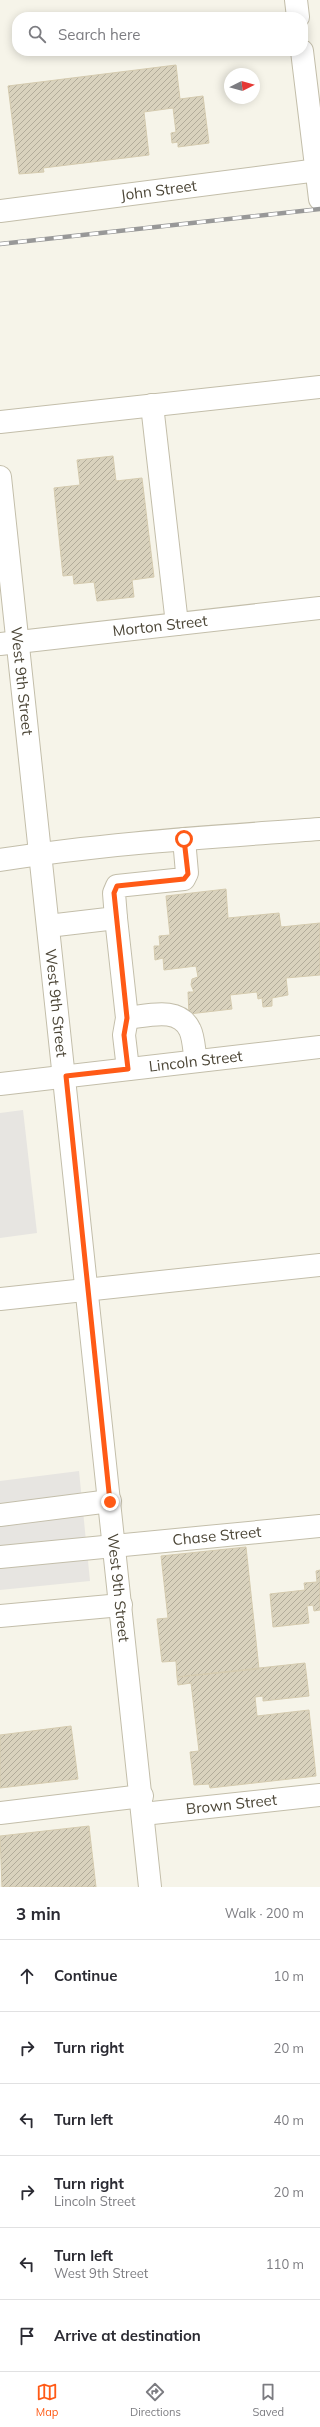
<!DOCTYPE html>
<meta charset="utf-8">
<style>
:root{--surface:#fff;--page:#f2f2f3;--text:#2b2b33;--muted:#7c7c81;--line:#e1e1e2;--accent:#ff5a16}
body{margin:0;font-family:Mulish,sans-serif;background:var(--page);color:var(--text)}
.compass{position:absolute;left:224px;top:68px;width:36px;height:36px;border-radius:50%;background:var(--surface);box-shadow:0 2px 10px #0003;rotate:84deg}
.stop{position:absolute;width:12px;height:12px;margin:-9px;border:3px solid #ff5a16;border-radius:50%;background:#fff}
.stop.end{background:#ff5a16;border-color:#fff;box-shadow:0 1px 4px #0008}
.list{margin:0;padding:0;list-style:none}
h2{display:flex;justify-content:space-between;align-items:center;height:52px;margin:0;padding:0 16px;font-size:17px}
h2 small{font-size:13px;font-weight:400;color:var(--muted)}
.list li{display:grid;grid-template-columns:26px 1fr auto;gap:12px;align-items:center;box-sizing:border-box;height:72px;padding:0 16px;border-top:1px solid var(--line)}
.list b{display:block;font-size:15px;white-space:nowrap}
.list p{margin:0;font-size:13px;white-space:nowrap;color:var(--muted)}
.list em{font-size:13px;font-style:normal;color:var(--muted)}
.icon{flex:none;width:22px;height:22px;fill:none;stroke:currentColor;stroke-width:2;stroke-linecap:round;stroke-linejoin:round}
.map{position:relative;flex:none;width:320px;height:1887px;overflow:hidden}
.search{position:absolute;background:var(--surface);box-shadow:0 2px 10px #0003;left:12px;right:12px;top:12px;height:44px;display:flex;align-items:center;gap:10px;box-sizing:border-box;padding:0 14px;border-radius:16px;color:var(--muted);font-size:15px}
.sheet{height:484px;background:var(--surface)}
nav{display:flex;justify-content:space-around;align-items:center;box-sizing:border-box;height:56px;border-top:1px solid var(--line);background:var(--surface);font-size:11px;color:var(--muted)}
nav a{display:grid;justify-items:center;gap:2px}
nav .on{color:var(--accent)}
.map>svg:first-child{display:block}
.parking{fill:#e7e5e1}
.building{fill:url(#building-hatch);stroke:#d5cbaf}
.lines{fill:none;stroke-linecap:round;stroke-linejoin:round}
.minor-casing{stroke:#c3beaa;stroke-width:24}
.minor{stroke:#fff;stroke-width:22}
.rail-casing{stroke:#989898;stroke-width:4.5}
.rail{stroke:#fff;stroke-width:3;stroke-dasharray:9;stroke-linecap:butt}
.route{stroke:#ff5a16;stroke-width:5}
.labels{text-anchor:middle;stroke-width:3.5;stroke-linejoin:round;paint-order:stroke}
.street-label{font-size:15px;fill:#4b4536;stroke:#fff}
</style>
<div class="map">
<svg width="320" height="1887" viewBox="0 0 320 1887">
<defs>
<pattern id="building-hatch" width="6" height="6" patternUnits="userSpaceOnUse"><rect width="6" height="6" fill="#d9d2bd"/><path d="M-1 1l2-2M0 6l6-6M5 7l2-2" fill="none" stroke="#b2ac9a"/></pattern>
</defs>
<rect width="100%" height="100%" fill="#f6f4e9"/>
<path class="parking" d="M23,1110l14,123 -37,5v-125z
M79,1471l11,110 -90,9v-109z"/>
<path class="building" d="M176,65l4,34 23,-3 6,47 -31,4v-5l-6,1 -1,-10 5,-1 -3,-24 -29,4 5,43 -106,13 1,4 -25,2 -11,-88z
M113,456l3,25 26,-3 12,99 -22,3 2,17 -37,4 -3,-19 -20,2 -1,-9 -10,1 -9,-88 26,-3 -3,-25z
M226,889l2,29 51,-5 2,14 39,-4v52l-34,3 2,17 -16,3v8l-9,1 -1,-9 -4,1 -1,-7 -27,3 2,14 -43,5 -1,-22h6l-3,-7 1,-6 6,-2 -2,-11 -32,4 -1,-12 -8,2 -1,-14h6l-1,-10 11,-1 -4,-39z
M246,1547l13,122 -82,8 -1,-16 -14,1 -5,-43 11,-1 -7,-62z
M320,1570v40l-6,1 -1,-6 -6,1 2,17 -36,4 -3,-33 35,-4 -1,-7 13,-1 -1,-11z
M305,1663l4,33 -46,5v-5l-8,1 2,19 52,-6 7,66 -106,12 -1,-4 -15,1 -4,-33 9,-1 -8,-68 -13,2 -1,-8z
M71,1726l7,53 -78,9v-53z
M89,1826l7,61h-94l-2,-51z"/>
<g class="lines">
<defs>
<g id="minor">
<path d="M296,0l2,17"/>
<path d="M302,51l18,148"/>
<path id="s1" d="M0,211l318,-41"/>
<path d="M152,405l25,219"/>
<path d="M0,422l320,-35"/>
<path id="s2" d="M0,477l150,1410"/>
<path id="s3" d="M0,644l320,-36"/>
<path d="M0,860c106,-17 213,-23 320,-31"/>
<path d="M116,918l11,100 -3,17 4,34"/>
<path d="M48,926l68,-8 -2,-25 3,-7 67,-7 3,-6 -3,-34"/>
<path d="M127,1018c21,-2 52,-12 63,12 4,8 4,22 6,31"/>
<path id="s4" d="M0,1084l320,-37"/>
<path d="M0,1299l320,-34"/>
<path d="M0,1515l110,-14"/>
<path id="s5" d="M0,1557l320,-31"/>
<path d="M0,1616l121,-11"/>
<path d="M0,1813l142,-17"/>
<path id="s6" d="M143,1814l177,-19"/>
</g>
</defs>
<use href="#minor" class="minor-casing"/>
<use href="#minor" class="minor"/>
<defs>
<path id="rail" d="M0,244l320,-35"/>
</defs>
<use href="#rail" class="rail-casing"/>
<use href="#rail" class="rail"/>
</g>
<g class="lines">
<path class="route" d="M110,1502l-44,-426 62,-7 -4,-34 3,-17 -13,-125 3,-7 67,-7 4,-5 -4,-35"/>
</g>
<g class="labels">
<g class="street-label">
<text dy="5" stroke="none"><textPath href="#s1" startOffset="160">John Street</textPath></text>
<text dy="5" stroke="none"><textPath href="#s3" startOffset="161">Morton Street</textPath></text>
<text dy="5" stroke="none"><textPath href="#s2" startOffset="205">West 9th Street</textPath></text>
<text dy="5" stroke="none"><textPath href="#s2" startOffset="529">West 9th Street</textPath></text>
<text dy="5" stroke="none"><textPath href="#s4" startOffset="197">Lincoln Street</textPath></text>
<text dy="5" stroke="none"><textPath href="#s5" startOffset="218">Chase Street</textPath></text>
<text dy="5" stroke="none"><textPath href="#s2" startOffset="1117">West 9th Street</textPath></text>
<text dy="5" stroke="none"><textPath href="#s6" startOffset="89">Brown Street</textPath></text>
</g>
</g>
</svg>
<svg class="compass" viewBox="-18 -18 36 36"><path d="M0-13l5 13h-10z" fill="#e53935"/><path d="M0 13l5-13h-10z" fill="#7c7c81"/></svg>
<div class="stop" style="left:184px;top:839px"></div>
<div class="stop end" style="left:110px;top:1502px"></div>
<div class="search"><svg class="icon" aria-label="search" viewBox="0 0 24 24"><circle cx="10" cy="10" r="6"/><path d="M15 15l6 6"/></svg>Search here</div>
</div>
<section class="sheet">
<h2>3 min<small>Walk · 200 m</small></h2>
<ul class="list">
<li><svg class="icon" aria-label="ahead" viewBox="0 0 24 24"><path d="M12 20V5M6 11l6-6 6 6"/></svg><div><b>Continue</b></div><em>10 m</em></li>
<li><svg class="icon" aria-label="right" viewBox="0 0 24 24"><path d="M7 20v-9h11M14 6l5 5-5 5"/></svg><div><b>Turn right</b></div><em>20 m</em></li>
<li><svg class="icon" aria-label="left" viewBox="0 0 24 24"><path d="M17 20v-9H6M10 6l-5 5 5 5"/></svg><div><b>Turn left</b></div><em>40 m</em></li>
<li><svg class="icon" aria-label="right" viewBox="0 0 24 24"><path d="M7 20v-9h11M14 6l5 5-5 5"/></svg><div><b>Turn right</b><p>Lincoln Street</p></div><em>20 m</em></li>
<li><svg class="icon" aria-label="left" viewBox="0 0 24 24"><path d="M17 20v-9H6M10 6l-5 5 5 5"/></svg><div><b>Turn left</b><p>West 9th Street</p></div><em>110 m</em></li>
<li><svg class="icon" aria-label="arrive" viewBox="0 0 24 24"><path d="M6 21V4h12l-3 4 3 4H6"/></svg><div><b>Arrive at destination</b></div></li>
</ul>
</section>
<nav>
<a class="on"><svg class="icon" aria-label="map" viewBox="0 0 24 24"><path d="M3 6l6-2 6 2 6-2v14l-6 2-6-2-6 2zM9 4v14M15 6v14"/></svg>Map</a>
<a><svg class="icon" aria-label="directions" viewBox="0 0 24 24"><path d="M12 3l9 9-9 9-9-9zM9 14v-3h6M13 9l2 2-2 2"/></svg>Directions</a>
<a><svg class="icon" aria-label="saved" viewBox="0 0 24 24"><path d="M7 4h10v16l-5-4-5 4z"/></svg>Saved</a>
</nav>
